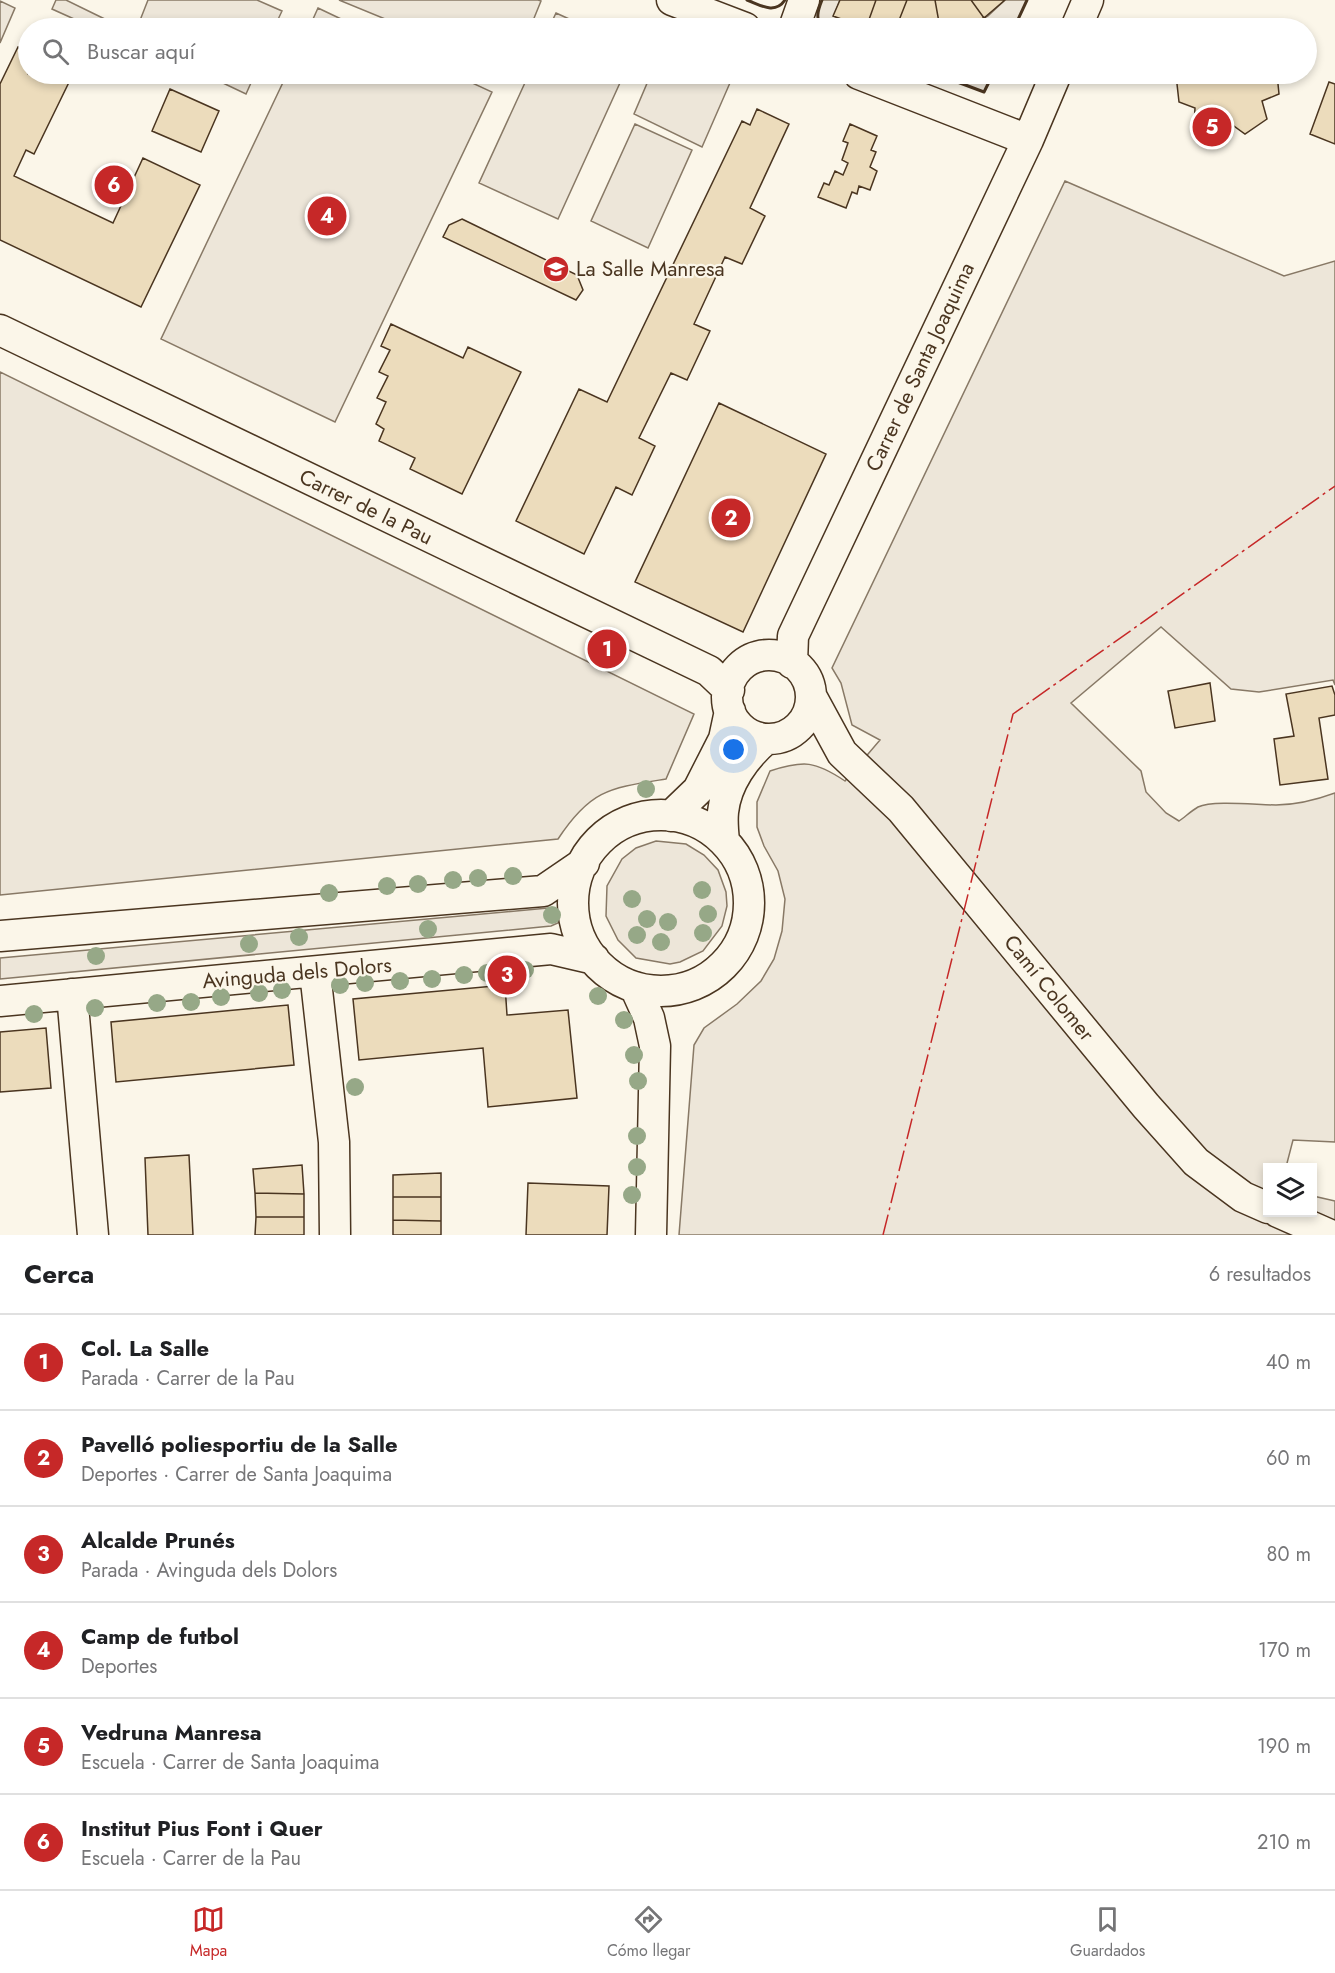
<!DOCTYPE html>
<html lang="es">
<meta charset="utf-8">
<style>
:root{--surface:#fff;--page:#f6f6f6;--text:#202124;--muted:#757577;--line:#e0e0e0;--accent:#c62828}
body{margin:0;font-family:Jost,sans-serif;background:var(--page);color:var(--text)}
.controls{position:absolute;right:18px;bottom:18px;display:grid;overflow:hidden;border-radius:0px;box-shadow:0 3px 9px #0003}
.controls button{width:54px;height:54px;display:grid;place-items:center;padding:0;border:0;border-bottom:2px solid var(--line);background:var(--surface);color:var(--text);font:30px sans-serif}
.you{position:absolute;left:734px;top:750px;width:21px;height:21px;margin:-15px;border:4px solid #fff;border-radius:50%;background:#1a73e8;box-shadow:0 0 0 9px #1a73e833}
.badge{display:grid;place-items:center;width:39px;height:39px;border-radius:50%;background:var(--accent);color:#fff;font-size:20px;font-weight:700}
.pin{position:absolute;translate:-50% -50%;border:3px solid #fff;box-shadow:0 2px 6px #0006}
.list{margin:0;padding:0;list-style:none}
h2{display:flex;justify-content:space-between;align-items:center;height:78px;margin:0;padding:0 24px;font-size:26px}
h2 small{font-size:20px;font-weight:400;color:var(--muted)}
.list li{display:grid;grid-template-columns:39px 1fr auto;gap:18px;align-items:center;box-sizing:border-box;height:96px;padding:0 24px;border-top:2px solid var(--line)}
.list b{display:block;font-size:22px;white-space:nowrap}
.list p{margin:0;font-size:20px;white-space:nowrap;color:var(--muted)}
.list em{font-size:20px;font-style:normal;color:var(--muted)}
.icon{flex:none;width:33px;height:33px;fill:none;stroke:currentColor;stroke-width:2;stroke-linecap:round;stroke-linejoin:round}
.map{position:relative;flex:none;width:1335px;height:1235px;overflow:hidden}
.search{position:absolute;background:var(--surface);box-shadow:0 3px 9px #0003;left:18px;right:18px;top:18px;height:66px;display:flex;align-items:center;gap:15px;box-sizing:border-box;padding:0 21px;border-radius:33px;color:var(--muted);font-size:22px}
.sheet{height:654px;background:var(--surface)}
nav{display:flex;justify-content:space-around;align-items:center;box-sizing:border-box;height:84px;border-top:2px solid var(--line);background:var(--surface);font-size:16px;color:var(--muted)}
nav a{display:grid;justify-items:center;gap:3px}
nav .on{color:var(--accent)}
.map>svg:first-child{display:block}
.green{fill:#ede6d9;stroke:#887966;stroke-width:1.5}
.building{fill:#ecdcbc;stroke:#4a3520;stroke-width:1.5}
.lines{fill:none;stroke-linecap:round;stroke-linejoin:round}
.minor-casing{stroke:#4a3520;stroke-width:33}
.minor{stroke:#fbf6e9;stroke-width:30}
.wall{stroke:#4a3520;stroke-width:3}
.power{stroke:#c62828;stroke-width:1.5;stroke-dasharray:21 4.5 3 4.5;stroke-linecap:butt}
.tree{fill:#96a887}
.labels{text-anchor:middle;stroke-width:4.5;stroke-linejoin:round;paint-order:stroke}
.poi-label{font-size:21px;fill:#4a3520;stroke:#fbf6e9;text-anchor:start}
.street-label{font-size:21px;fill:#4a3520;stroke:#fbf6e9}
</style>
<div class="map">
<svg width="1335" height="1235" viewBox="0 0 1335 1235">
<rect width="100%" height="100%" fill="#fbf6e9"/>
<path class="green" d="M56,0h10l51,25 -1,3h-22l-42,-19z
M148,0h109l25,11 -8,17h-137z
M339,0h199l3,1 -11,27h-123z
M822,0h18l-6,16 32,12h-44c-7,-9 -4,-18 0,-28z
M1005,0h22l-13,28h-46l20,-12z
M0,1l15,7 -15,35z
M318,8l42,20h-51z
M556,13l33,15h-40z
M204,74h51l-9,20z
M287,74h166l39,18 -157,330 -174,-83z
M529,74h95l-66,145 -79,-36z
M651,74h77l5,2 -31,71 -68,-33z
M936,74h57l-9,18z
M635,124l57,26 -44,98 -57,-27z
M1065,181l219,95 51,-15v424l-2,-5 -74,12 -28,-3 -70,-62 -90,76 70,68 5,21 20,21 13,8c6,-4 12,-10 19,-14 15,-7 59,-2 78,-2 20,0 40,-5 59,-12v349l-42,-2 -7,27 -18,1v44h44l1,-16 22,5v34h-656l15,-190 10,-17 33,-24 24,-23 13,-22 8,-28 3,-32 -7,-28 -14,-25 -7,-19v-25l13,-31c34,-11 45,-10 75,10l35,-41 -28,-15 -11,-42 -9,-15z
M0,372l694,342 -28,65c-56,9 -75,10 -108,60l-558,56z
M656,841l30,3 18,11 14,15 8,22 1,14 -5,20 -19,25 -23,11 -10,2 -34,-6 -18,-18 -12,-24 1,-30 15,-27 14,-11z
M548,908l11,6 1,8 -9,4 -551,53v-21z"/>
<path class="building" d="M840,0h36l-10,28 -33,-12z
M876,0h31l-11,28h-30z
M907,0h28l5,28h-44z
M935,0h36l13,18 -16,10h-28z
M971,0h34l-21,18z
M18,47l10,5v22h45l-39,80 -8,-4 -12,26 99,47 30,-65 57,27 -59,122 -141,-67v-156z
M1180,74h97l2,20 -17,7 5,18 -22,15 -14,-10 -13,12 -24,-11 1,-17 -16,-6 -3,-27z
M1329,82l6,2v60l-25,-10z
M170,89l49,22 -18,41 -49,-21z
M757,109l32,15 -39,84 15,8 -23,48 -17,-7 -31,67 16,7 -23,49 -16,-7 -32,65 16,8 -23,49 -16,-8 -32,67 -68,-33 63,-132 28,13 135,-281 8,4z
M850,124l27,12 -6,14 5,2 -6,15 7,4 -7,19 -11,-4 -2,8 -5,-2 -6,16 -28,-11 6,-14 5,2 6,-14 8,4 5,-12 -6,-3 6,-17 -5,-2z
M462,219l115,56 6,15 -7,10 -133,-63 6,-12z
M391,324l72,34 5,-11 53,25 -59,122 -52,-25 5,-11 -36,-17 5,-12 -8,-5 10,-22 -9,-4 11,-22 -9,-4 11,-22 -9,-4z
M719,403l107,51 -83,178 -108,-50z
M1210,683l5,38 -40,7 -7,-37z
M1332,686l3,9v20l-16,3 9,61 -48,6 -6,-46 20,-3 -8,-42z
M505,985l2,30 61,-5 9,88 -89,9 -5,-59 -124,12 -6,-61z
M288,1005l6,60 -178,17 -5,-60z
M46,1028l5,60 -51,4v-60z
M189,1155l4,80h-45l-3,-77z
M302,1165l2,29 -49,-1 -2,-24z
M441,1173v24h-48v-22z
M528,1183l81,3 -2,49h-81z
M255,1193l49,1v23h-48z
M393,1197h48v24l-48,-1z
M256,1217h48v18h-49z
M393,1220l48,1v14h-48z"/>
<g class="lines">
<defs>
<path id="minor" d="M672,0l73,28
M794,28l10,-28
M1076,28l12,-28
M859,74l169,66
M0,330l709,341 20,19
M727 697a42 42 0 1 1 84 0a42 42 0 1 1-84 0Z
M792,663l1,-27 235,-496 28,-66
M811,696l31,57 59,56 245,297 50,56 47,35 25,11
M573 903a88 88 0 1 1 176 0a88 88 0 1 1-176 0Z
M671,816l27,-26 26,-51 6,-28
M724,841c-1,-9 -2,-19 -1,-29 3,-29 22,-55 43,-73
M0,936l543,-45 41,-28
M315,972l19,170 1,93
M635,987l14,31 6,28 -4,189
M72,994l21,241
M0,1001l551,-52 43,10
M1278,1212l52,23"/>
</defs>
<use href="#minor" class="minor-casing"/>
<use href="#minor" class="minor"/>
<path class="wall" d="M747,0c13,5 28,15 38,0
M822,0c-4,10 -7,19 0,28
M984,18l8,10
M1014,28l13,-28
M936,74l48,18 9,-18"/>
<path class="power" d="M883,1235l130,-521 322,-228"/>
</g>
<g class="tree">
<circle cx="646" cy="789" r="9"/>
<circle cx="513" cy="876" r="9"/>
<circle cx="478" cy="878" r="9"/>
<circle cx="453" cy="880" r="9"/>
<circle cx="418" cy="884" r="9"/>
<circle cx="387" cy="886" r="9"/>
<circle cx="702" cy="890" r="9"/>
<circle cx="329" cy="893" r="9"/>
<circle cx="632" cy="899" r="9"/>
<circle cx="708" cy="914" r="9"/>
<circle cx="552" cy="915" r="9"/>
<circle cx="647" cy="919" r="9"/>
<circle cx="668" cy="922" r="9"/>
<circle cx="428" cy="929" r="9"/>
<circle cx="703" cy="933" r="9"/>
<circle cx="637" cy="935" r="9"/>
<circle cx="299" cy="937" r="9"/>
<circle cx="661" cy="942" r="9"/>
<circle cx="249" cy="944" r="9"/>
<circle cx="96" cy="956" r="9"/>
<circle cx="525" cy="970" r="9"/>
<circle cx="487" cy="973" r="9"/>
<circle cx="464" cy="975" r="9"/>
<circle cx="432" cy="979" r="9"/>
<circle cx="400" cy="981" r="9"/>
<circle cx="365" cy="983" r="9"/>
<circle cx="340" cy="985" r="9"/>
<circle cx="282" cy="990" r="9"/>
<circle cx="259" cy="993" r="9"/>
<circle cx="598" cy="996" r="9"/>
<circle cx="221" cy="997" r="9"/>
<circle cx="191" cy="1002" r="9"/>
<circle cx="157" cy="1003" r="9"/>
<circle cx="95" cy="1008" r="9"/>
<circle cx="34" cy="1014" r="9"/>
<circle cx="624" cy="1020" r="9"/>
<circle cx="634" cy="1055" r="9"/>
<circle cx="638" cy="1081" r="9"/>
<circle cx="355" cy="1087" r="9"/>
<circle cx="637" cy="1136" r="9"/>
<circle cx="637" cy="1167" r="9"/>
<circle cx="632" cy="1195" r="9"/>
</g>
<defs>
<symbol id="school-disc" viewBox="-11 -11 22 22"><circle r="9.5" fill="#c62828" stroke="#fbf6e9"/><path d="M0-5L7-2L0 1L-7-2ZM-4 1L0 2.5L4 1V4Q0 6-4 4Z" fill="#fff"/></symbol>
</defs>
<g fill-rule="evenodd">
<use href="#school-disc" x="541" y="254" width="30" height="30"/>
</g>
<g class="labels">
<g class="poi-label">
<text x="576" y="276">La Salle Manresa</text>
</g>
<g class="street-label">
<text transform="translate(920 367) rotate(-65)" y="7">Carrer de Santa Joaquima</text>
<text transform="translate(366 507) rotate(26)" y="7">Carrer de la Pau</text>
<text transform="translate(297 973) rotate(-5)" y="7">Avinguda dels Dolors</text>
<text transform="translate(1049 988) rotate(51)" y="7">Camí Colomer</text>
</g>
</g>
</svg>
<div class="controls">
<button><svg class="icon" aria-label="layers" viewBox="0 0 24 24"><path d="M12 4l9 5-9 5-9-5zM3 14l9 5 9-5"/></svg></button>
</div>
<div class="you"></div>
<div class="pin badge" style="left:607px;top:649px">1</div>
<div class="pin badge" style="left:731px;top:518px">2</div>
<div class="pin badge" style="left:507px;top:975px">3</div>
<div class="pin badge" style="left:327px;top:216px">4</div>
<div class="pin badge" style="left:1212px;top:127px">5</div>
<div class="pin badge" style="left:114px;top:185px">6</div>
<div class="search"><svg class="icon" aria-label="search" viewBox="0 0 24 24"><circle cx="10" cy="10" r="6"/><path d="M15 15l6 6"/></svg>Buscar aquí</div>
</div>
<section class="sheet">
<h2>Cerca<small>6 resultados</small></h2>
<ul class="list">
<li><span class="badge">1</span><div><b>Col. La Salle</b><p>Parada · Carrer de la Pau</p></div><em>40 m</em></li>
<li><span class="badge">2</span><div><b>Pavelló poliesportiu de la Salle</b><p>Deportes · Carrer de Santa Joaquima</p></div><em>60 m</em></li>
<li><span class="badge">3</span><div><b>Alcalde Prunés</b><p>Parada · Avinguda dels Dolors</p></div><em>80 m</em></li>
<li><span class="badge">4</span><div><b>Camp de futbol</b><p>Deportes</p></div><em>170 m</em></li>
<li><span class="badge">5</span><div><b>Vedruna Manresa</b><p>Escuela · Carrer de Santa Joaquima</p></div><em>190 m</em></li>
<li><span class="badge">6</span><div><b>Institut Pius Font i Quer</b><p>Escuela · Carrer de la Pau</p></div><em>210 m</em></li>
</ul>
</section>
<nav>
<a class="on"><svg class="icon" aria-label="map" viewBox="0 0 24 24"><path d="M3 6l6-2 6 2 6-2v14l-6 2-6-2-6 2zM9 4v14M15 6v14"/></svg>Mapa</a>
<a><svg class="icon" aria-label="directions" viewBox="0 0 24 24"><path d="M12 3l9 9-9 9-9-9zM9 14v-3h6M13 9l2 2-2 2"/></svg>Cómo llegar</a>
<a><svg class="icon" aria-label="saved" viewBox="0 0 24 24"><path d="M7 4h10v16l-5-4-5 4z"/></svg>Guardados</a>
</nav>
